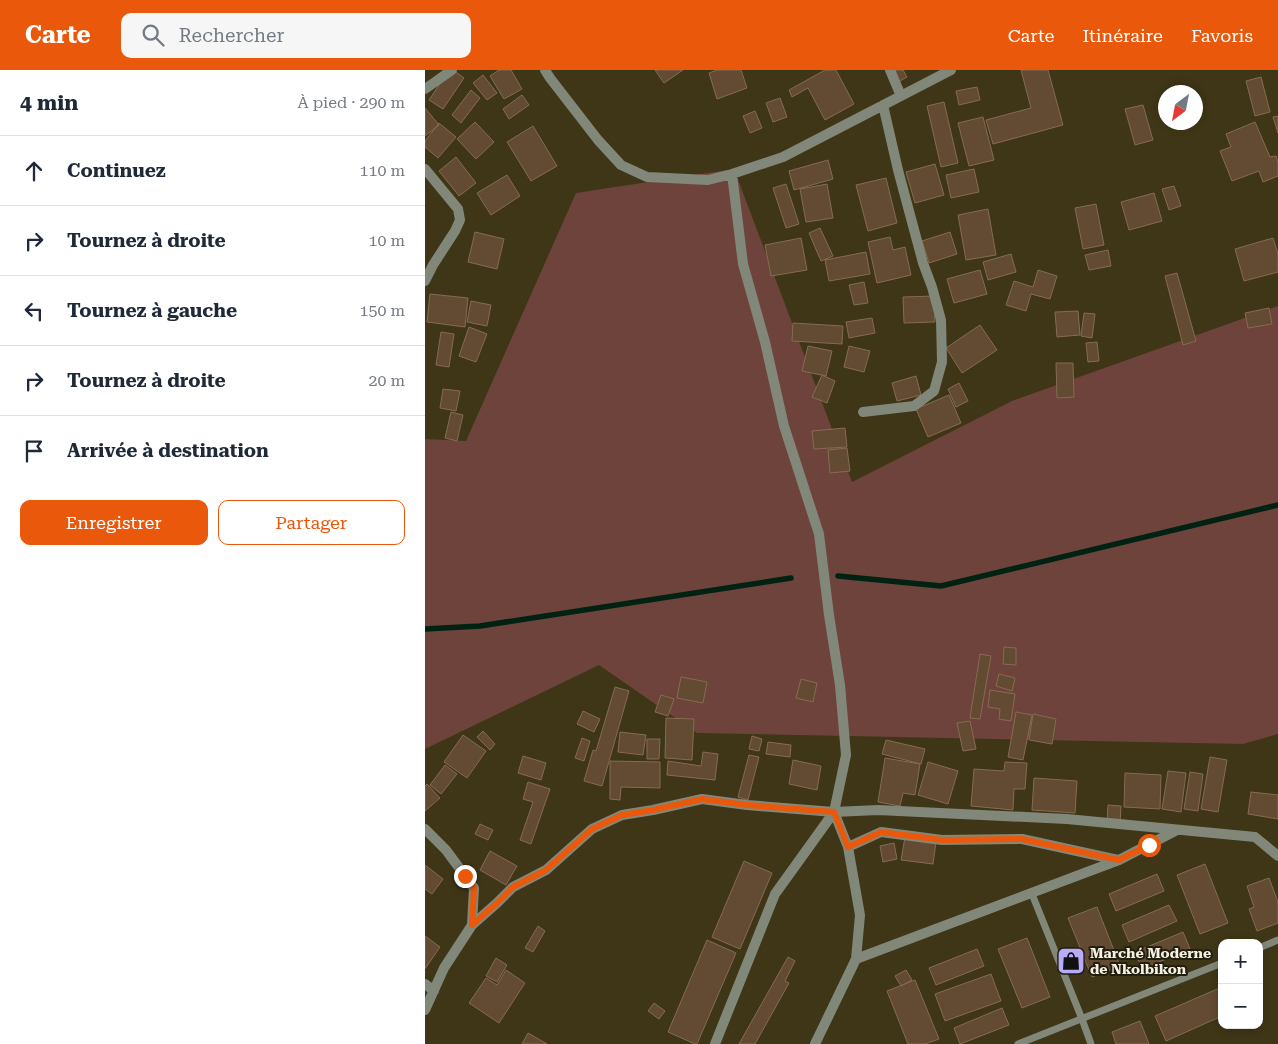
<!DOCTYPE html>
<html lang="fr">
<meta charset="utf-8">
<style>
:root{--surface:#fff;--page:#f6f6f7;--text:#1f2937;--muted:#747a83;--line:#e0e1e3;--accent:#ea580c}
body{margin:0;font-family:"Roboto Serif",serif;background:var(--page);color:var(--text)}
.controls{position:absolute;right:15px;bottom:15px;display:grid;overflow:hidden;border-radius:10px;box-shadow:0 2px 8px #0003}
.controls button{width:45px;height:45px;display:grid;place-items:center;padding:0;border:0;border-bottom:1px solid var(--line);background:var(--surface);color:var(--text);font:25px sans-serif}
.compass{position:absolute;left:733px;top:15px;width:45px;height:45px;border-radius:50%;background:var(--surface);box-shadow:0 2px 8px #0003;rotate:212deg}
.stop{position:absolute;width:15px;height:15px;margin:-11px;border:4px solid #ea580c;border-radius:50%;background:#fff}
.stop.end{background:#ea580c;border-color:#fff;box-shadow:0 1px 5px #0008}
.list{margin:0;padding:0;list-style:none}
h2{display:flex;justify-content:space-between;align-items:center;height:65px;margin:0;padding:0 20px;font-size:21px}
h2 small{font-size:16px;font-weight:400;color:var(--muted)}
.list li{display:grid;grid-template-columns:32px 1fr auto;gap:15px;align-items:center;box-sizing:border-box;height:70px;padding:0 20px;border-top:1px solid var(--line)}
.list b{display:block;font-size:19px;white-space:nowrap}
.list em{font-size:16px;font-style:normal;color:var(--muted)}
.actions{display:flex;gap:10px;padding:15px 20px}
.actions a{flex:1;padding:11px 0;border:1px solid var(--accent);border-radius:10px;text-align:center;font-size:18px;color:var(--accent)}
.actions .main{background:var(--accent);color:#fff}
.icon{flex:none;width:28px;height:28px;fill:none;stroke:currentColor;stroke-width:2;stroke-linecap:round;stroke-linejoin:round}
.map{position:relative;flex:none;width:853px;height:974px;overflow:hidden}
header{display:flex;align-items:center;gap:30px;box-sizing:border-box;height:70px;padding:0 25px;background:var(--accent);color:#fff}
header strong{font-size:24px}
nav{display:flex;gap:28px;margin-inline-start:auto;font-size:18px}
.search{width:350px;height:45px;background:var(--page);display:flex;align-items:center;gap:12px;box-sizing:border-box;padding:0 18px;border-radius:10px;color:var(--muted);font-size:19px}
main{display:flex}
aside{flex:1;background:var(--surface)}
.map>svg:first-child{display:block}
.green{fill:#6e433c}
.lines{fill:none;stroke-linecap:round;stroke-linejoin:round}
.stream{stroke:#002213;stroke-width:5.5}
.building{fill:#634a33;stroke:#866b53}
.service{stroke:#81887a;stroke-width:7}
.minor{stroke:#81887a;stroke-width:10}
.route{stroke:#ea580c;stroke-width:6}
.labels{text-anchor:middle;stroke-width:4;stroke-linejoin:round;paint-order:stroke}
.poi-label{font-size:14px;font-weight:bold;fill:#f7f2e0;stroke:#211e10;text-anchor:start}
</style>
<header>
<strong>Carte</strong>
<div class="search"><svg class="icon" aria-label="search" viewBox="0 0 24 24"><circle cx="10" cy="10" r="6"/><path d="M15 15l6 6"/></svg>Rechercher</div>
<nav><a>Carte</a><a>Itinéraire</a><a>Favoris</a></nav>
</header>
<main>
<aside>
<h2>4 min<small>À pied · 290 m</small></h2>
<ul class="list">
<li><svg class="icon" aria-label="ahead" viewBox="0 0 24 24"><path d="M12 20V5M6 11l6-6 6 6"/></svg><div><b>Continuez</b></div><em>110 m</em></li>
<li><svg class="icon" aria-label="right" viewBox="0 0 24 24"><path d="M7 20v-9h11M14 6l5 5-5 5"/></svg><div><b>Tournez à droite</b></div><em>10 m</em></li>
<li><svg class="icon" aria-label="left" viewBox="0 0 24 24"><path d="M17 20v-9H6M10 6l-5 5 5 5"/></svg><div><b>Tournez à gauche</b></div><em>150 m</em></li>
<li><svg class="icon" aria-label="right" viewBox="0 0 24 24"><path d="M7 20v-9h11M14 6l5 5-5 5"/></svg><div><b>Tournez à droite</b></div><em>20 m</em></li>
<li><svg class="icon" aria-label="arrive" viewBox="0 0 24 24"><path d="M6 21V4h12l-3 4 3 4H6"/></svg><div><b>Arrivée à destination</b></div></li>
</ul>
<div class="actions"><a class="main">Enregistrer</a><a>Partager</a></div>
</aside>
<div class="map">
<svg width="853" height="974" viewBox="0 0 853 974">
<rect width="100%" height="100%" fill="#3e3616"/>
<path class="green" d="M309,99l118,313 160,-81 266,-95v428l-35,10 -546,-11 -98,-68 -174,84v-310l41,2 110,-248z"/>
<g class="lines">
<path class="stream" d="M413,506l103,10 337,-81
M0,559l55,-3 311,-48"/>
</g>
<path class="building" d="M24,0h4l11,8 -21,31 -14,-9z
M74,0h12l11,19 -18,10 -14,-23z
M230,0h28l-19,13z
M292,0h24l6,18 -30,11 -8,-26z
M400,0h11l18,34 -29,16 -17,-32 -16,9 -3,-7z
M465,0h13l4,7 -9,5z
M596,0h27l15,55 -70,19 -7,-24 45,-12z
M58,5l14,18 -10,7 -14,-17z
M836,7l9,35 -15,4 -9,-35z
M552,17l3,13 -21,5 -3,-14z
M46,20l9,8 -19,25 -9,-8z
M97,25l7,10 -20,14 -6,-10z
M355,28l7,19 -14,5 -7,-19z
M519,32l14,61 -17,4 -14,-61z
M718,35l10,35 -18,5 -10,-36z
M0,38l14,17 -14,11z
M330,41l7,17 -12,5 -7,-17z
M853,46v17l-5,-16z
M558,47l11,43 -25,6 -11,-43z
M50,52l19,20 -18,17 -19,-20z
M830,52l15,35 6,-1 2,6v14l-15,6 -4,-11 -27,10 -12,-30 11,-4 -5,-13z
M14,53l17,14 -18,21 -13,-11v-6z
M108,56l24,40 -26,15 -24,-39z
M31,87l20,26 -17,13 -20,-25z
M403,90l5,19 -39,11 -5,-19z
M510,94l9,31 -29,8 -9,-31z
M549,99l5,23 -28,6 -5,-23z
M82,105l13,21 -29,19 -14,-22z
M461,108l11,45 -29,8 -12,-46z
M361,114l13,40 -13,4 -13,-40z
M402,114l6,34 -27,4 -6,-33z
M749,116l7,20 -12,4 -7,-21z
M729,123l8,28 -33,9 -8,-28z
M671,134l8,41 -21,4 -8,-41z
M563,139l8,46 -30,5 -8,-45z
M395,158l13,28 -12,5 -12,-28z
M50,162l29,7 -7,30 -29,-7z
M525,162l7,22 -28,9 -7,-22z
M465,167l3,13 12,-3 6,28 -34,8 -9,-41z
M376,168l6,32 -36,6 -6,-31z
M848,168l5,16v18l-34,9 -9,-32z
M683,180l3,16 -22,4 -4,-15z
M441,182l4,22 -41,7 -4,-21z
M586,184l5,18 -28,8 -5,-18z
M555,200l7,24 -33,9 -7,-24z
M613,200l19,6 -7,23 -19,-5 -5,17 -20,-6 8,-24 19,6z
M752,203l19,68 -13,4 -18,-69z
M439,212l4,21 -14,2 -5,-20z
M5,224l38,4 -3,29 -38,-5z
M509,226l1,26 -31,1 -1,-26z
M46,231l20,4 -4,21 -20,-4z
M844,238l3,16 -24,4 -3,-15z
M653,241l2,24 -23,2 -2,-25z
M659,243l11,1 -3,24 -11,-2z
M447,248l3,15 -26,5 -3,-16z
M368,253l50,3 -1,18 -50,-3z
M555,255l17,25 -35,23 -16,-25z
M44,257l18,7 -11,28 -17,-6z
M16,262l13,2 -5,33 -13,-2z
M672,272l2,19 -11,1 -2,-19z
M383,276l24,5 -6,25 -24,-5z
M424,276l21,5 -6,21 -20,-5z
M631,293h17l1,34 -17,1z
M397,305l13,6 -8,22 -15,-6z
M491,306l5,19 -24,6 -5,-18z
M534,313l9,18 -12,6 -8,-18z
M18,319l17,2 -4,20 -16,-3z
M524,325l12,28 -33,14 -12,-28z
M26,342l12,3 -6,26 -12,-3z
M420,358l2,19 -33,2 -2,-18z
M422,378l3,23 -20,2 -2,-23z
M579,577l12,1v17l-13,-1z
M555,584l11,2 -11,63 -10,-1z
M574,604l16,4 -3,13 -16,-5z
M256,607l26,5 -4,21 -26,-5z
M376,609l16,4 -4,19 -17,-4z
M190,617l14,4 -27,95 -18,-5 9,-31 3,1z
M565,620l25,4 -4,27 -12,-2 1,-10 -12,-2z
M236,625l13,4 -6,17 -13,-4z
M158,641l17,8 -6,13 -17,-8z
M591,642l16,3 -9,45 -15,-3z
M608,644l23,5 -4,25 -23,-4z
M241,648l28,1 -2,41 -27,-2z
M545,651l6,28 -13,2 -6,-28z
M58,661l12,13 -5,6 -13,-13z
M195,662l26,3 -3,20 -25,-3z
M38,665l23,16 -19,27 -23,-16z
M327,666l10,3 -3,12 -10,-2z
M157,668l8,3 -6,20 -9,-3z
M222,669h13l-1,20h-12z
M461,670l39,9 -4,15 -39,-10z
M343,672l23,3 -1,12 -24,-3z
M278,682l15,2 -3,26 -48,-5 1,-14 33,5z
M324,685l10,2 -11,43 -10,-3z
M98,686l23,7 -5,17 -23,-7z
M785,687l17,3 -9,52 -17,-3z
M460,688l35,6 -5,31 -12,-2 -3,13 -22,-4z
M368,690l28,6 -4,24 -28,-6z
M185,691l50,1v26l-39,-1 -1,13 -10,-1z
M503,692l30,9 -10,33 -30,-9z
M580,692l22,1 -2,26h-11l-1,21 -42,-4 3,-37 30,2z
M20,695l12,9 -16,20 -11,-9z
M743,701l18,2 -5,39 -19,-3z
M765,702l13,2 -5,37 -14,-2z
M700,703l36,2 -1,34 -36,-2z
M609,708l43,3 -2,32 -43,-3z
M103,712l22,7 -19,55 -11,-4 13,-38 -10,-3z
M2,714l13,14 -15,13v-25z
M826,722l27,3v24l-30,-5z
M683,735l13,1 -1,18h-13z
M55,754l13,6 -5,10 -13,-6z
M480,767l31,5 -3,22 -32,-4z
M469,773l3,16 -14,3 -3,-16z
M65,781l27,15 -11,19 -26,-15z
M319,791l28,12 -32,76 -28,-12z
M780,794l23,59 -28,11 -23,-59z
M0,795l18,14 -11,15 -7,-5z
M732,804l7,17 -48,20 -7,-17z
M844,808l9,24v21l-21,8 -8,-22 5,-2 -7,-21z
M744,835l8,16 -48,21 -7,-17z
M672,837l23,59 -28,11 -24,-59z
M113,856l7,5 -12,21 -8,-4z
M758,862l7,17 -48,20 -7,-17z
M0,866l15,11 -15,22z
M602,868l23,59 -28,11 -24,-59z
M282,870l29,13 -39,91h-2l-27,-12z
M552,879l7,17 -48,19 -7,-17z
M363,887l7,4 -10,20 4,2 -34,61h-16z
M71,888l11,7 -10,17 -11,-6z
M81,900l19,13 -26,40 -30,-20 17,-25 11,7z
M481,900l6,10 -11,6 -6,-10z
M566,904l10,27 -56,20 -10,-27z
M490,910l24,59 -14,5h-17l-21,-53z
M797,917v29l-56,25 -11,-25z
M229,933l11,8 -6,8 -11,-8z
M577,938l7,17 -49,19 -6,-16z
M715,951l9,23h-33l-4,-12z
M103,963l19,11h-25z"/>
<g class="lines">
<path class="service" d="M607,824l50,125 9,25
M834,878l19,-8
M593,974l204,-81"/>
<path class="minor" d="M120,0l5,8 48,62 23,25 26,12 61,3 24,-6 51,-17 168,-87
M465,0l11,26
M0,19l27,-19
M0,99l33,40 2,11 -5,11 -22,34 -8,16
M438,342l51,-6 20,-15 8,-29 -1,-42 -9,-33 -9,-24 -25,-93 -15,-65
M0,759l21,21 28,38 -2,37
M423,777l33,-15 61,8 80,-1 96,21
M431,889l263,-99 58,-30
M0,914l9,7
M0,940l19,-42 28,-43 25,-22 16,-16 33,-17 46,-41 30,-14 31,-5 49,-11 45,6 87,7 44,-2 189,9 188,18 23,19
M290,974l60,-150 59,-82 12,-57 -6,-70 -11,-70 -10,-81 -35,-108 -19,-84 -22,-78 -11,-90
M390,974l41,-85 4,-44 -12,-68 -14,-35"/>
</g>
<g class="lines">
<path class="route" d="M40,806l9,12 -2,37 25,-22 16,-16 33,-17 46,-41 30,-14 31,-5 49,-11 45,6 87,7 14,35 33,-15 61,8 80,-1 97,21 30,-15"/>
</g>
<defs>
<symbol id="shop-square" viewBox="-11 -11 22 22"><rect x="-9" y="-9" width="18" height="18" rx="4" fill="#b9abf7" stroke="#211e10"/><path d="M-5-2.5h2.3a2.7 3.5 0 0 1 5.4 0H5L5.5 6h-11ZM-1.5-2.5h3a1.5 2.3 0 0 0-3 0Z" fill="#111"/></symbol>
</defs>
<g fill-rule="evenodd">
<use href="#shop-square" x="630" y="875" width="32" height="32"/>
</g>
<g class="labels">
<g class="poi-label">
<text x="665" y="888">Marché Moderne<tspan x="665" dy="16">de Nkolbikon</tspan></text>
</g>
</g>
</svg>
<div class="controls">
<button>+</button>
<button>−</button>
</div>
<svg class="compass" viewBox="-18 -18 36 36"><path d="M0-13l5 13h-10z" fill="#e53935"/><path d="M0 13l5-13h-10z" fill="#747a83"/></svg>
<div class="stop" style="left:724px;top:775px"></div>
<div class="stop end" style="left:40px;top:806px"></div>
</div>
</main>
